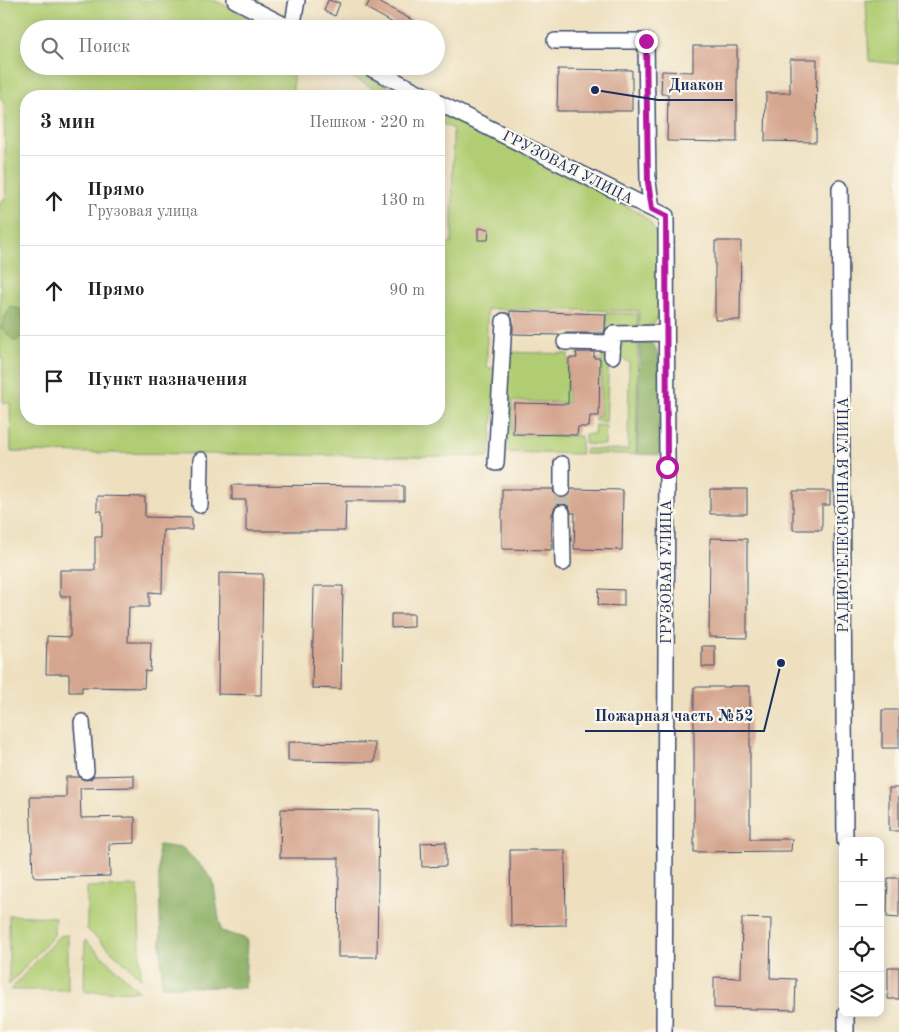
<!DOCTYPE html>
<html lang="ru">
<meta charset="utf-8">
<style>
:root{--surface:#fff;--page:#f2f2f2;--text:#202124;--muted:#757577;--line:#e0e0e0}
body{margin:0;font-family:"Old Standard TT",serif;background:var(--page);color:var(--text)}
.controls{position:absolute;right:15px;bottom:15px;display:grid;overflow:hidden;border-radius:10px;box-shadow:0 2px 12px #0003}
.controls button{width:45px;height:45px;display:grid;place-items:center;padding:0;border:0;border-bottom:1px solid var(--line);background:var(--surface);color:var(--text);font:25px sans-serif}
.stop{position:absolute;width:15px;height:15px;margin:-11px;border:4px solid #b5179e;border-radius:50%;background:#fff}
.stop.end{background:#b5179e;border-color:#fff;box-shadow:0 1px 5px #0008}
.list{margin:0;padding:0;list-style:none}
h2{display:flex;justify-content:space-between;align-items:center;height:65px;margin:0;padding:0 20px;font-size:21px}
h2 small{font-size:16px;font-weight:400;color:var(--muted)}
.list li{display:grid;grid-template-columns:32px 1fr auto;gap:15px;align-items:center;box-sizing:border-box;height:90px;padding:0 20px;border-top:1px solid var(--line)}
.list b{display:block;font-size:19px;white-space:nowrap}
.list p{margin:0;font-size:16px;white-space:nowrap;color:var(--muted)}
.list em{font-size:16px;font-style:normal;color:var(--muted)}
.icon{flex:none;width:28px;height:28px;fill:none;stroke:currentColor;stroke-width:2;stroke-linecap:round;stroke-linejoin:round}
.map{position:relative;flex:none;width:899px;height:1032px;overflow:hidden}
.search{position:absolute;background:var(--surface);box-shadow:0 2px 12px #0003;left:20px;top:20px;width:425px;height:55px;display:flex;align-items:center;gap:12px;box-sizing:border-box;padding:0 18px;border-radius:28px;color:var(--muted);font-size:19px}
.panel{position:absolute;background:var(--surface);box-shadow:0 2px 12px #0003;left:20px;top:90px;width:425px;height:335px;border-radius:20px}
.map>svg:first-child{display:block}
.green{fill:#b1cd73;stroke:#667e68}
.forest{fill:#8cb065;stroke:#547062}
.building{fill:#d5a68f}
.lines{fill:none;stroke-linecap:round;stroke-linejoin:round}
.minor-tunnel{stroke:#c4bdac;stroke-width:15;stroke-dasharray:15 8;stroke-linecap:butt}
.minor-casing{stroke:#3b4a6d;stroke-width:18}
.minor{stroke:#fff;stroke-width:15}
.route{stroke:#b5179e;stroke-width:6}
.labels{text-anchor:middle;stroke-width:4.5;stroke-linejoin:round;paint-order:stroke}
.street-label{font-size:15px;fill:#1b2f5e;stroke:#fbf7ec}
.leader{fill:none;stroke:#1b2f5e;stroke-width:2}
.callout-dot{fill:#1b2f5e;stroke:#fbf7ec;stroke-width:2}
.callout-label{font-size:16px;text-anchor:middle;font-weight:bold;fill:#1b2f5e;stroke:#fbf7ec;stroke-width:4.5;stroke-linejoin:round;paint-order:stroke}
</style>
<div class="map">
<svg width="899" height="1032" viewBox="0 0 899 1032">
<rect width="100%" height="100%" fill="#fbf7ec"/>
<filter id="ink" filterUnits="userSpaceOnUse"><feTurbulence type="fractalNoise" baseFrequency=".02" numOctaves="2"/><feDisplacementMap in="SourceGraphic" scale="10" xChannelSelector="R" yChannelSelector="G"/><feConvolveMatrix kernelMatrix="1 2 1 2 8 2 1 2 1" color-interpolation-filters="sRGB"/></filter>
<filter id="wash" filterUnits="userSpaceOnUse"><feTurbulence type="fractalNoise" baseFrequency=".0096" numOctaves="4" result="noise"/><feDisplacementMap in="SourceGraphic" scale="20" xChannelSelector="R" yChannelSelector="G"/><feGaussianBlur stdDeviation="1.12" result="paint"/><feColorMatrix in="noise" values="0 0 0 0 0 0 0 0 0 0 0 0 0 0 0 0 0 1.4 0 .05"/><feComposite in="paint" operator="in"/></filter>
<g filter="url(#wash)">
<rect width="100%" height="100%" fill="#eee0bf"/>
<path class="green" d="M0,0h214l57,29h-242v37h318l60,30h-18l-57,-29 -39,1v28h-267v323h413v-176h13l1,-114 -14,-7v-10l52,27 3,-1 146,75 10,9 6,11 4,14 -2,70c-4,9 -10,10 -19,13v-19l-152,-2v59h10l-7,87 -2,2 -477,-5 -1,-49h-7v-44l-3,-1v-157l6,-3 -2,-95 -4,-5z
M866,0h33v64l-30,-3z
M606,313l32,1 -1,17 -31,-1z
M638,339l-2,115h-51v-5l43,1 1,-88 -11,-5c1,-15 6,-16 20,-18z
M507,352l61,2v49l-56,-2v34l69,1v18l-80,-2z
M602,356h7l-3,66 -11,-1v-4h5z
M595,425l11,1 -1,19 -20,-1v-10h9z
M138,886l3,92 -54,-49v-42z
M9,915l46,2 -1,18 -45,50z
M68,935v55h-58l49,-54z
M85,940l54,51 -55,1z"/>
<path class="forest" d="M10,306l12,4 3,23 -10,9 -14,-14z
M640,339c16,3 17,10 20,25l1,91 -24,-1z
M158,845l25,3 18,18 12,14 8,51 26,8 -2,49 -83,-2z"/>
<g id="blocks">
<path class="building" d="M328,0l12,3 -5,13 -11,-5z
M370,0h5l54,29h-25l-38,-21z
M693,46h44v96l-70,-1 1,-47h-7l1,-23 31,1z
M790,59h27l-1,83 -51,-1 1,-48h24z
M558,69l74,1v41h-75z
M478,228l11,1 -1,11h-10z
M715,241h26l-1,79h-25z
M510,311l96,3 -1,15 -1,4h-39l-5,2 -47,-1v-13l-3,-7z
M576,352h18v6h6l-1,58h-9l-1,11h-11l-1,8 -64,-1 1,-31 54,1 1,-46h8z
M232,485l172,1v15h-58l-1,30h-99v-31h-14z
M502,489h51l1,5 4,3 4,1 5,-1 3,-4 1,-4 52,1 -1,60 -48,-1 1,-36h-4l-1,-5 -3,-3 -5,-1 -5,1 -3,4 -1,4h-1l-1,37 -49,-1z
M710,489h37v25h-37z
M793,491h37v14h-8v25h-29z
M97,496l48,1v20l47,1v12h-29l-1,63 -13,-1v15h-20l-1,35h23l-1,30 -5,-1 -1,17 -62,-1v5h-13v-18h-23l1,-38 23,1v-41h-10v-26h35v-33h7v-26h-5z
M710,538l37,1v99l-38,-1z
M219,573l44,1 -2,121 -43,-1z
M314,586h29l-2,103 -29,-1z
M599,589l25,1v16l-26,-1z
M391,614h23v13l-23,1z
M702,646h13v21h-13z
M730,686h20v153h42l-1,12 -97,1v-165h36z
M882,710h17v38h-17z
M288,742l87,1v19l-87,-1z
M134,775v12l-54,1 1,30 54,-1v26l-26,1 1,32 -73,2 -4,-3 -3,-78h36v-20h13l3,2 4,1 5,-1 2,-3z
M889,788h10v43h-10z
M281,809l98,1 -2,147h-39l1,-99h-59z
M446,842v24l-24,1 -1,-24z
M510,850h55l1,75 -55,1z
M888,878h11v40l-12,-1z
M742,918l29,1 -1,59 26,1 -1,31 -81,-2v-31l27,1z
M888,967h11v32h-11z"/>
</g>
</g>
<g filter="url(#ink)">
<use href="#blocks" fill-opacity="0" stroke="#3b4a6d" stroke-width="1"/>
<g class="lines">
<path class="minor-tunnel" d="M562,489v24"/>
<defs>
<path id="minor" d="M235,0l57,29
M292,29l5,-29
M555,41h91l2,141 4,27
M366,66l60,30
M439,103l227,113 1,251 -3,565
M840,188l5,653
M565,342l48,1
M612,356l1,-22 52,-1
M496,463l8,-142
M562,464v25
M200,505l1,-45
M562,513l1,50
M82,722l4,49
M846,1013v19"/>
</defs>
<use href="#minor" class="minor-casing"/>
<use href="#minor" class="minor"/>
</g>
</g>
<g class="lines" filter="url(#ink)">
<path class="route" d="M646,41l2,141 4,27 14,7 1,251"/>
</g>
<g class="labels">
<g class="street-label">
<text transform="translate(568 167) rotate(27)" y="5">ГРУЗОВАЯ УЛИЦА</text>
<text transform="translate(843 515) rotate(-90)" y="5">РАДИОТЕЛЕСКОПНАЯ УЛИЦА</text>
<text transform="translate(666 572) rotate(-90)" y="5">ГРУЗОВАЯ УЛИЦА</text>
</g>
</g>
<path class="leader" d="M595 90L658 100H733M781 663L764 731H585"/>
<g class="callout-dot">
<circle cx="595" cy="90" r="5"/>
<circle cx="781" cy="663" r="5"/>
</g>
<g class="callout-label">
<text x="696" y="90">Диакон</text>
<text x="674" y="721">Пожарная часть №52</text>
</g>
</svg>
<div class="controls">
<button>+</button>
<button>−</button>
<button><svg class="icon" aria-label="locate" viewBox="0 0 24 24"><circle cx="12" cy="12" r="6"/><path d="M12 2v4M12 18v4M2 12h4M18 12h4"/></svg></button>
<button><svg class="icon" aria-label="layers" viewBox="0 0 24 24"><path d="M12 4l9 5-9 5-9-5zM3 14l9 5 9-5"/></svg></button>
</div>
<div class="stop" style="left:667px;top:467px"></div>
<div class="stop end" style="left:646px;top:41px"></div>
<div class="search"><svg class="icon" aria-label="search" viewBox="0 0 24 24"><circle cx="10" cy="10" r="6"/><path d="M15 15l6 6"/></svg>Поиск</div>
<section class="panel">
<h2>3 мин<small>Пешком · 220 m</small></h2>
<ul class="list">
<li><svg class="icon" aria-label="ahead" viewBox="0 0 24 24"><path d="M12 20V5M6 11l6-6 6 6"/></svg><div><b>Прямо</b><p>Грузовая улица</p></div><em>130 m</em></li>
<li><svg class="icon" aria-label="ahead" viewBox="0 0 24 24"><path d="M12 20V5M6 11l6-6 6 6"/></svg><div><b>Прямо</b></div><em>90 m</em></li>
<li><svg class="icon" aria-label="arrive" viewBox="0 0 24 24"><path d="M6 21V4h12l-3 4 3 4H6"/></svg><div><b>Пункт назначения</b></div></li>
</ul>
</section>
</div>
